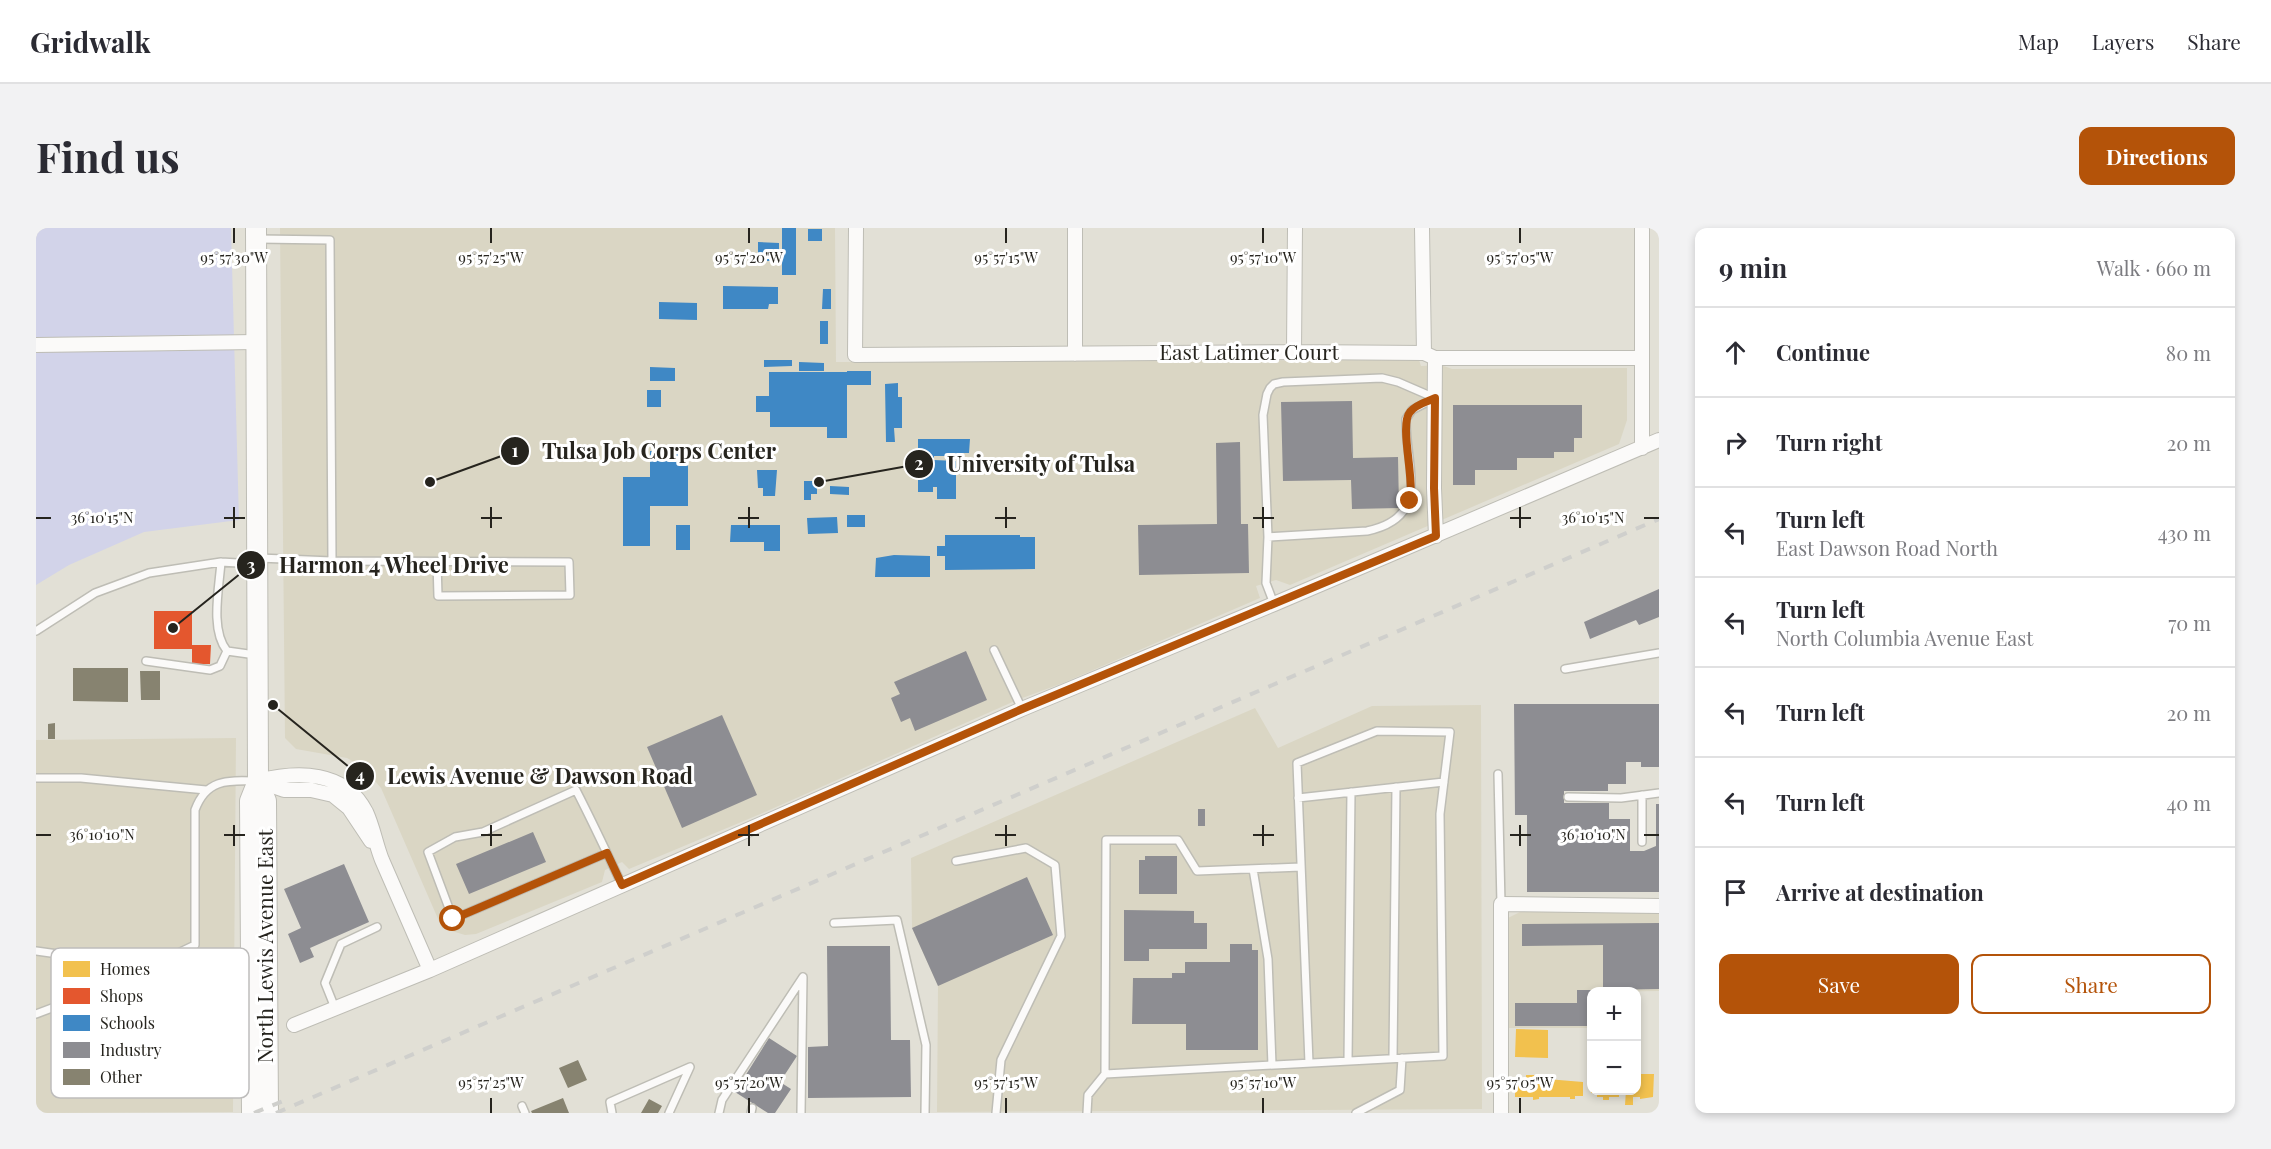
<!DOCTYPE html>
<meta charset="utf-8">
<style>
:root{--surface:#fff;--page:#f2f2f3;--text:#2b2b33;--muted:#7c7c81;--line:#e1e1e2;--accent:#b45309}
body{margin:0;font-family:"Playfair Display",serif;background:var(--page);color:var(--text)}
.controls{position:absolute;right:18px;bottom:18px;display:grid;overflow:hidden;border-radius:12px;box-shadow:0 3px 9px #0003}
.controls button{width:54px;height:54px;display:grid;place-items:center;padding:0;border:0;border-bottom:2px solid var(--line);background:var(--surface);color:var(--text);font:30px sans-serif}
.stop{position:absolute;width:18px;height:18px;margin:-14px;border:4px solid #b45309;border-radius:50%;background:#fff}
.stop.end{background:#b45309;border-color:#fff;box-shadow:0 2px 6px #0008}
.list{margin:0;padding:0;list-style:none}
h2{display:flex;justify-content:space-between;align-items:center;height:78px;margin:0;padding:0 24px;font-size:26px}
h2 small{font-size:20px;font-weight:400;color:var(--muted)}
.list li{display:grid;grid-template-columns:39px 1fr auto;gap:18px;align-items:center;box-sizing:border-box;height:90px;padding:0 24px;border-top:2px solid var(--line)}
.list b{display:block;font-size:22px;white-space:nowrap}
.list p{margin:0;font-size:20px;white-space:nowrap;color:var(--muted)}
.list em{font-size:20px;font-style:normal;color:var(--muted)}
.actions{display:flex;gap:12px;padding:18px 24px}
.actions a{flex:1;padding:14px 0;border:2px solid var(--accent);border-radius:12px;text-align:center;font-size:21px;color:var(--accent)}
.actions .main{background:var(--accent);color:#fff}
.icon{flex:none;width:33px;height:33px;fill:none;stroke:currentColor;stroke-width:2;stroke-linecap:round;stroke-linejoin:round}
.map{position:relative;flex:none;width:1623px;height:885px;overflow:hidden;border-radius:12px}
header{display:flex;align-items:center;gap:36px;box-sizing:border-box;height:84px;padding:0 30px;background:var(--surface);border-bottom:2px solid var(--line)}
header strong{font-size:28px}
nav{display:flex;gap:33px;margin-inline-start:auto;font-size:21px}
.intro{display:flex;align-items:center;justify-content:space-between;box-sizing:border-box;height:144px;padding:0 36px}
h1{margin:0;font-size:42px}
.button{padding:15px 27px;border-radius:12px;background:var(--accent);color:#fff;font-size:21px;font-weight:700}
main{display:flex;gap:36px;padding:0 36px}
aside{flex:1;background:var(--surface);border-radius:12px;box-shadow:0 3px 9px #0003}
.map>svg:first-child{display:block}
.built{fill:#dad6c4}
.green{fill:#d2d3e9}
.homes{fill:#f2c14e}
.shops{fill:#e4572e}
.schools{fill:#3f88c5}
.industry{fill:#8d8d92}
.building{fill:#878370}
.lines{fill:none;stroke-linecap:round;stroke-linejoin:round}
.lane-casing{stroke:#bebdb5;stroke-width:10}
.street-casing{stroke:#bebdb5;stroke-width:16}
.secondary-casing{stroke:#bebdb5;stroke-width:22}
.lane{stroke:#fbfaf9;stroke-width:7}
.street{stroke:#fbfaf9;stroke-width:14}
.secondary{stroke:#fbfaf9;stroke-width:20}
.rail{stroke:#cfcfcc;stroke-width:4;stroke-dasharray:10 10;stroke-linecap:butt}
.route{stroke:#b45309;stroke-width:8}
.ticks{fill:none;stroke:#26241e;stroke-width:2}
.labels{text-anchor:middle;stroke-width:6;stroke-linejoin:round;paint-order:stroke}
.street-label{font-size:21px;fill:#26241e;stroke:#fff}
.key{fill:#fff;stroke:#bebdbc;stroke-width:1.5}
.key-label{font-size:16px;fill:#26241e}
.ticks-label{font-size:15px;text-anchor:middle;fill:#26241e;stroke:#fff;stroke-width:6;stroke-linejoin:round;paint-order:stroke}
.leader{fill:none;stroke:#26241e;stroke-width:2}
.callout-dot{fill:#26241e;stroke:#fff;stroke-width:2}
.mark-label{font-size:18px;text-anchor:middle;font-weight:bold;fill:#fff}
.callout-label{font-size:22px;text-anchor:middle;font-weight:bold;fill:#26241e;stroke:#fff;stroke-width:6;stroke-linejoin:round;paint-order:stroke}
</style>
<header>
<strong>Gridwalk</strong>
<nav><a>Map</a><a>Layers</a><a>Share</a></nav>
</header>
<div class="intro"><h1>Find us</h1><a class="button">Directions</a></div>
<main>
<div class="map">
<svg width="1623" height="885" viewBox="0 0 1623 885">
<rect width="100%" height="100%" fill="#e2e0d6"/>
<path class="built" d="M244,0h555l1,134 583,-2 2,6 20,-1 11,4 175,-1v52l-8,24 -329,141 -14,-5 -20,6 4,12 -197,85 -46,17 -252,112 -136,57 -7,-7 -17,8 -3,12 -126,52 -11,1 -23,-7 -61,-140 -18,-21 -16,-9 -51,-9 -11,-11z
M1445,477l1,404 -545,3 1,-126 -26,-58 -1,-70 344,-150 23,40 94,-42z
M200,510l-3,374 -197,1v-373z
M1490,681l133,3v79l-67,1 -1,36h-85l2,-110z"/>
<path class="green" d="M0,0h195l8,292 -95,12 -75,33 -33,20z"/>
<path class="homes" d="M1480,801l32,1v28l-33,-1z
M1605,846h13l-1,23 -13,2v-2h-7v8h-8l1,-15h10v-14h5z
M1490,847h11v7h10v-3l36,3v14h-8v3h-5v-2h-31v2l-6,1v-3h-18v-15h11z
M1555,862h28v7h-10v3h-6v-3h-6v-4h-6z"/>
<path class="shops" d="M118,383h38v34h19l-1,19h-18v-15h-38z"/>
<path class="schools" d="M746,0h14v47h-14z
M772,1h14v12h-14z
M722,14l21,1v18h-21z
M687,58l55,1v17h-9l-1,5h-45z
M787,61h8v20h-9z
M623,74l38,1v17l-38,-1z
M784,93h8v23h-8z
M728,132h28v6l-28,1z
M763,134l25,1v8h-25z
M614,139l25,1v13h-25z
M811,143h24v14h-24v53h-20v-11h-57v-15h-14v-16h13v-24h78z
M862,155v14h4v31h-8l1,14h-9l-1,-58z
M611,162h14v17h-14z
M882,211h52l-1,14h-9v3h-26v4l22,1v38h-19v-12h-4v5h-15z
M626,218h26v60h-38v40h-27v-69h27v-26h12z
M721,242h20l-2,26h-12v-8h-5z
M768,253h13v13h-6v6h-7z
M794,258l19,1v8l-19,-1z
M811,287h18v12h-18z
M801,289l1,16 -30,1 -1,-16z
M640,297h14v25h-14z
M695,297h49v26h-16v-9h-34z
M909,307h75v2h15v32l-90,1v-14h-8v-10h8z
M858,327l36,1v21h-55l1,-19z"/>
<path class="industry" d="M1316,173l1,57 45,-1 1,51 -47,1 -1,-29 -68,1 -2,-79z
M1417,177h129v33h-8v14h-20v6h-37v12h-42v15h-22z
M1204,214l1,82h7l1,49 -110,2 -1,-50 79,-1 -1,-81z
M1623,361v28l-20,8 -3,-5 -46,19 -6,-17z
M930,423l21,49 -72,31 -5,-13 -9,4 -10,-24 9,-4 -6,-12z
M1478,476h145v63h-18v-5h-15v22h-18v7h-44v12h45v16h21v32h14l12,-5v-42h3v88h-132v-77h-12z
M686,487l35,80 -75,33 -35,-81z
M1162,581h7v17h-7z
M497,604l13,30 -77,32 -13,-30z
M1109,628h32v38h-38v-34h6z
M308,636l25,58 -59,26 4,9 -14,6 -12,-29 13,-6 -17,-39z
M991,649l26,58 -115,51 -26,-58z
M1088,682l70,1v12h13v26h-58v12h-25z
M1623,695v66l-56,1v-45l-81,1v-22z
M1194,716h22v6h6v100h-72v-26h-54l1,-46h39v-5h13v-11h45z
M791,718h63l1,94h19l1,57 -103,1v-51l20,-1z
M1541,762h15v36h-77v-23h62z
M733,810l28,18 -17,26 11,7 -16,24h-7l-33,-21z"/>
<path class="building" d="M37,440h55v34l-55,-1z
M104,443h20v29h-19z
M19,495v16h-7v-15z
M542,832l9,20 -19,8 -9,-20z
M527,870l6,15h-37l-1,-2z
M613,871l13,7 -4,7h-17z"/>
<g class="lines">
<defs>
<path id="lane" d="M222,11l72,1 2,321 -73,-3
M1232,309l99,-6c66,-14 38,-64 39,-112l6,-9 23,-12
M296,333l237,1 1,33 -132,1 -1,-34
M185,334c-2,27 -11,68 6,89l29,4
M1238,376l-8,-21 2,-46 -5,-122 4,-21 3,-6 4,-4 9,-2 99,-4 16,4 37,16
M0,403l59,-38 54,-20 72,-11 34,2
M958,422l28,59
M110,433l64,9 10,-4 7,-15
M1529,441l94,-16
M1462,546l3,130
M0,550h45l125,12
M1606,567v47
M1532,569l53,1 38,-5
M1262,570l146,-16
M571,625l-154,66 -25,-67 27,-15 28,-5 93,-42c16,31 31,63 46,95
M920,633l70,-13 29,17 6,71 -60,124 -5,53
M1217,641l15,90 4,106
M798,695l63,-3 29,125 -1,68
M0,723l29,4 40,33
M299,780l-10,-25 16,-39 36,-17
M0,786l69,-26 90,-43v-135c11,-30 31,-30 60,-29
M1357,830l3,-271
M1312,833l3,-269
M1069,846l338,-18 -3,-242 10,-82 -73,-1 -80,32 12,300
M486,878l3,7
M576,885l-2,-11 80,-35 -21,46
M683,885l3,-13 81,-123 -2,136
M715,885l1,-5
M1051,885l1,-18 17,-21 1,-234h72l19,31 104,-4
M1320,885l44,-23 2,-32"/>
<path id="street" d="M820,0l-1,127 439,-3 130,1 11,5h207
M1039,0v126
M1386,0l2,125
M1606,0v220
M0,117l221,-3
M1258,124l1,-124
M1399,130l-1,130 2,48
M222,553c39,-10 87,-11 108,31 7,15 10,33 16,48 16,36 32,73 48,110
M222,553l26,9h27l22,5 16,13 22,33
M258,797l136,-55 592,-261 252,-105 385,-164
M1465,885v-209l158,2"/>
<path id="secondary" d="M222,553l8,20 2,312
M216,885l-2,-312 8,-20 -2,-553"/>
</defs>
<use href="#lane" class="lane-casing"/>
<use href="#street" class="street-casing"/>
<use href="#secondary" class="secondary-casing"/>
<use href="#lane" class="lane"/>
<use href="#street" class="street"/>
<use href="#secondary" class="secondary"/>
<path class="rail" d="M218,885l29,-12
M240,885l1383,-594"/>
</g>
<g class="lines">
<path class="route" d="M417,691l154,-66 15,32 400,-176 414,-173 -2,-48 1,-90c-8,4 -19,6 -25,14 -11,13 5,68 0,89"/>
</g>
<path class="ticks" d="M198,0v15M455,0v15M713,0v15M970,0v15M1227,0v15M1484,0v15M198,279v21M455,279v21M713,279v21M970,279v21M1227,279v21M1484,279v21M0,290h15M188,290h21M445,290h21M702,290h21M959,290h21M1217,290h21M1474,290h21M1608,290h15M198,597v21M455,597v21M713,597v21M970,597v21M1227,597v21M1484,597v21M0,607h15M188,607h21M445,607h21M702,607h21M959,607h21M1217,607h21M1474,607h21M1608,607h15M455,870v15M713,870v15M970,870v15M1227,870v15M1484,870v15"/>
<g class="labels">
<g class="street-label">
<text x="1213" y="132">East Latimer Court</text>
<text transform="translate(230 718) rotate(-90)" y="7">North Lewis Avenue East</text>
</g>
</g>
<rect x="15" y="720" width="198" height="150" rx="9" class="key"/>
<rect x="27" y="733" width="27" height="16" fill="#f2c14e"/>
<rect x="27" y="760" width="27" height="16" fill="#e4572e"/>
<rect x="27" y="787" width="27" height="16" fill="#3f88c5"/>
<rect x="27" y="814" width="27" height="16" fill="#8d8d92"/>
<rect x="27" y="841" width="27" height="16" fill="#878370"/>
<g class="key-label">
<text x="64" y="747">Homes</text>
<text x="64" y="774">Shops</text>
<text x="64" y="801">Schools</text>
<text x="64" y="828">Industry</text>
<text x="64" y="855">Other</text>
</g>
<g class="ticks-label">
<text x="198" y="35">95°57'30"W</text>
<text x="455" y="35">95°57'25"W</text>
<text x="713" y="35">95°57'20"W</text>
<text x="970" y="35">95°57'15"W</text>
<text x="1227" y="35">95°57'10"W</text>
<text x="1484" y="35">95°57'05"W</text>
<text x="66" y="295">36°10'15"N</text>
<text x="1557" y="295">36°10'15"N</text>
<text x="66" y="612">36°10'10"N</text>
<text x="1557" y="612">36°10'10"N</text>
<text x="455" y="860">95°57'25"W</text>
<text x="713" y="860">95°57'20"W</text>
<text x="970" y="860">95°57'15"W</text>
<text x="1227" y="860">95°57'10"W</text>
<text x="1484" y="860">95°57'05"W</text>
</g>
<path class="leader" d="M394 254L479 223M783 254L883 236M137 400L215 337M237 477L324 548"/>
<g class="callout-dot">
<circle cx="394" cy="254" r="6"/>
<circle cx="783" cy="254" r="6"/>
<circle cx="137" cy="400" r="6"/>
<circle cx="237" cy="477" r="6"/>
<circle cx="479" cy="223" r="15"/>
<circle cx="883" cy="236" r="15"/>
<circle cx="215" cy="337" r="15"/>
<circle cx="324" cy="548" r="15"/>
</g>
<g class="mark-label">
<text x="479" y="229">1</text>
<text x="883" y="242">2</text>
<text x="215" y="344">3</text>
<text x="324" y="554">4</text>
</g>
<g class="callout-label">
<text x="623" y="231">Tulsa Job Corps Center</text>
<text x="1005" y="244">University of Tulsa</text>
<text x="358" y="345">Harmon 4 Wheel Drive</text>
<text x="504" y="556">Lewis Avenue &amp; Dawson Road</text>
</g>
</svg>
<div class="controls">
<button>+</button>
<button>−</button>
</div>
<div class="stop" style="left:417px;top:691px"></div>
<div class="stop end" style="left:1374px;top:273px"></div>
</div>
<aside>
<h2>9 min<small>Walk · 660 m</small></h2>
<ul class="list">
<li><svg class="icon" aria-label="ahead" viewBox="0 0 24 24"><path d="M12 20V5M6 11l6-6 6 6"/></svg><div><b>Continue</b></div><em>80 m</em></li>
<li><svg class="icon" aria-label="right" viewBox="0 0 24 24"><path d="M7 20v-9h11M14 6l5 5-5 5"/></svg><div><b>Turn right</b></div><em>20 m</em></li>
<li><svg class="icon" aria-label="left" viewBox="0 0 24 24"><path d="M17 20v-9H6M10 6l-5 5 5 5"/></svg><div><b>Turn left</b><p>East Dawson Road North</p></div><em>430 m</em></li>
<li><svg class="icon" aria-label="left" viewBox="0 0 24 24"><path d="M17 20v-9H6M10 6l-5 5 5 5"/></svg><div><b>Turn left</b><p>North Columbia Avenue East</p></div><em>70 m</em></li>
<li><svg class="icon" aria-label="left" viewBox="0 0 24 24"><path d="M17 20v-9H6M10 6l-5 5 5 5"/></svg><div><b>Turn left</b></div><em>20 m</em></li>
<li><svg class="icon" aria-label="left" viewBox="0 0 24 24"><path d="M17 20v-9H6M10 6l-5 5 5 5"/></svg><div><b>Turn left</b></div><em>40 m</em></li>
<li><svg class="icon" aria-label="arrive" viewBox="0 0 24 24"><path d="M6 21V4h12l-3 4 3 4H6"/></svg><div><b>Arrive at destination</b></div></li>
</ul>
<div class="actions"><a class="main">Save</a><a>Share</a></div>
</aside>
</main>
